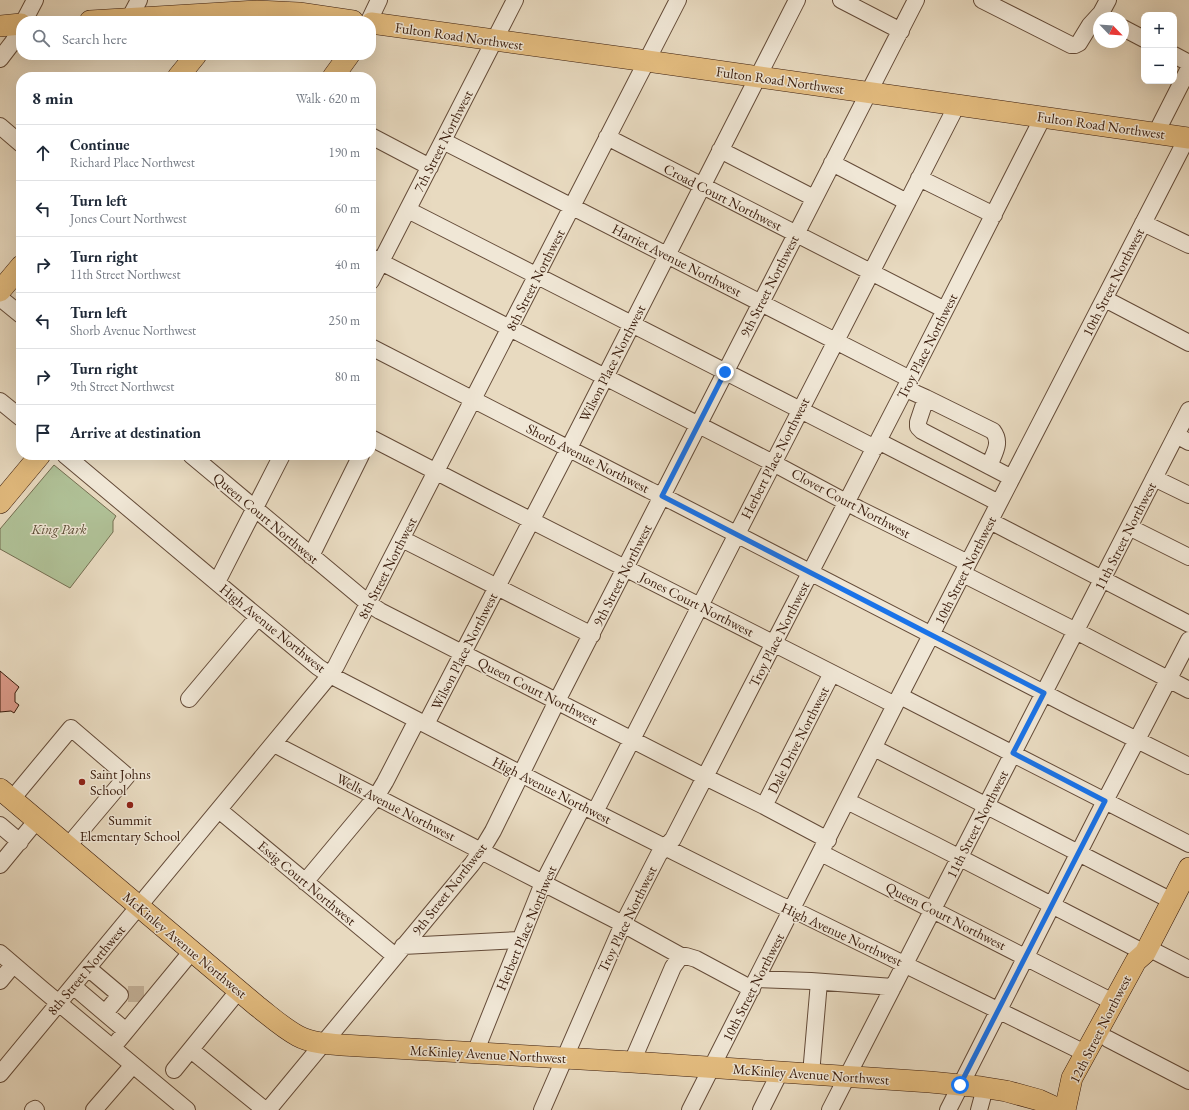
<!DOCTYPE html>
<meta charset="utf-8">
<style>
:root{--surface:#fff;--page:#f6f6f7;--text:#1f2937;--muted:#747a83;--line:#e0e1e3}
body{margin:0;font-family:"EB Garamond",serif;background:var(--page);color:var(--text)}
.controls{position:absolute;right:12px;top:12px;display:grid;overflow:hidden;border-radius:8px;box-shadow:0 4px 16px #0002}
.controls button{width:36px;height:36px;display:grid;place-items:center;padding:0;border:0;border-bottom:1px solid var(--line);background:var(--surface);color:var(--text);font:20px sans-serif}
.compass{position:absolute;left:1093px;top:12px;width:36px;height:36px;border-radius:50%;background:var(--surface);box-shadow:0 4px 16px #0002;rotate:115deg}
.stop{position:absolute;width:12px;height:12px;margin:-9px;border:3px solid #1a73e8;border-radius:50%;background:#fff}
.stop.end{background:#1a73e8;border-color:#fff;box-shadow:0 1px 4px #0008}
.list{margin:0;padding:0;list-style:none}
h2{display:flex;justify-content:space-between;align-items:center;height:52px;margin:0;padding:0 16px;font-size:17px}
h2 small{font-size:13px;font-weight:400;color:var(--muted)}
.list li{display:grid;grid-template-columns:26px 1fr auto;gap:12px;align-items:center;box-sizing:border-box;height:56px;padding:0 16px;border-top:1px solid var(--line)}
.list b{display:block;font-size:15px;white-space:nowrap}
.list p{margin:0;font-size:13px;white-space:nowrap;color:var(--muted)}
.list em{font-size:13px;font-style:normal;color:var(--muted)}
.icon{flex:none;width:22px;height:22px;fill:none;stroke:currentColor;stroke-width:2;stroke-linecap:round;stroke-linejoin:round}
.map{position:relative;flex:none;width:1189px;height:1110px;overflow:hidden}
.search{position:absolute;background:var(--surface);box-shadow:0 4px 16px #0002;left:16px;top:16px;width:360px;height:44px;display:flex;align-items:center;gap:10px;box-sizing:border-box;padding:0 14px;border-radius:16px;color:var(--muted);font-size:15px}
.panel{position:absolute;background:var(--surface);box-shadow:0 4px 16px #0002;left:16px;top:72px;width:360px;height:388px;border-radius:16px}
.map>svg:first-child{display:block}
.green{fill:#b0c197;stroke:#746e51}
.building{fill:#db9a89;stroke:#381b0b}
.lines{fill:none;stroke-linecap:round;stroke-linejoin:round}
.minor-tunnel{stroke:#c5b49c;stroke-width:16;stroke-dasharray:16 8;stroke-linecap:butt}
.minor-casing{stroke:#644b38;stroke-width:18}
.major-casing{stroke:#381b0b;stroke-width:22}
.minor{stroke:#f0e7d6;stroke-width:16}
.major{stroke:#e4bd80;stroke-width:21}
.route{stroke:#1a73e8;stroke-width:5}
.poi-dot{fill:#8f2418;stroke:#f0e7d6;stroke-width:1.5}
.labels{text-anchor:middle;stroke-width:3;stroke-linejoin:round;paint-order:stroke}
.street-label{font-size:14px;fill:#381b0b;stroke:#f0e7d6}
.park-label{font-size:14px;font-style:italic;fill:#5c4d35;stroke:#f0e7d6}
.poi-label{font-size:14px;fill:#381b0b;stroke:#f0e7d6;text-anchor:start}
</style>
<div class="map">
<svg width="1189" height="1110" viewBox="0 0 1189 1110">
<rect width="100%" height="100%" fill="#e8dac0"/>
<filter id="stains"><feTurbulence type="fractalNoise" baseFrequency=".005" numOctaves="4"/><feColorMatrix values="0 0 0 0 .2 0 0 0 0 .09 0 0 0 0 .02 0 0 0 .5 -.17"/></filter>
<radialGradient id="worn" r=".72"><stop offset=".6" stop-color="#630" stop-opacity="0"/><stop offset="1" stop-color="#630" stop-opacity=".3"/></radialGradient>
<path class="green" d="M54,465l62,51 -3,5v11l-43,56 -70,-39v-20z"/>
<path class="building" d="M0,671l19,16 -4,6v9l4,3 -5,8 -3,-2 -11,1z"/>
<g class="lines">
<path class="minor-tunnel" d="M128,994h16"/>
<defs>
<path id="minor" d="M841,0l60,31
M982,0l89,45h4l4,-2 11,-18 11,-12 7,-13
M129,19l10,-19
M24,21l11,-21
M369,21l10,-21
M1123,28l21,11
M1174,55l15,8
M0,59l13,-17 8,-15
M0,126l21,18
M1156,133l33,-65
M371,136l59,31
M607,137l338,173
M443,141l467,238
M720,150l94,48
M832,163l75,39
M919,178l75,37
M408,210l467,238
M1143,223l46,22
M371,257l402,206 86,46 109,54
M371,281l144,-281
M0,298l21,17
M1105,299l84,44
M371,347l278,143 25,12 399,206 116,58
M906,389l20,9 -8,24v5l4,4 90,47
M926,398l67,33c9,12 1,22 -4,35
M0,401l21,17
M1176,435l13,7
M371,438l114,59 410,208
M878,441l121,62
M65,455l193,162 60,50 12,8 253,131 197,99 24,10 281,138
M191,455l177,148 12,8 325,166 59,29 64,34
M1154,478l35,17
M990,521l199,103
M1129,527l60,30
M402,539l190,96
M311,556l50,-101
M963,574l113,57 113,59
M217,582l65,-127
M900,696l289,148
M189,699l69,-82
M426,724l143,-276 228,-448
M274,744l269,139 80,41 58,32h5l10,3 56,30
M874,748l298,153
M12,799l59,-71 56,48 -59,70
M847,801l88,44 210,108
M764,806l68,-133
M219,810l176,146
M595,812l105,-206 257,-501
M0,825l20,17
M821,853l292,149
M0,865l37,-45
M305,882l71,-85 9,-15 32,-62
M403,946l117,-6
M1148,948l41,21
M0,953l42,36 145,121
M88,968l32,27 -15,18
M757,979l54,2 82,6
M0,981l13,-16
M73,986l53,45
M1108,1039l81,42
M113,1047l79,-96
M191,1050l74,60
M475,1053l68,-170 40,-77
M632,1062l41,-95 8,-11
M174,1070l65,-80
M0,1074l330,-399 6,-9 342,-666
M811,1074l8,-92
M33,1110l2,-1 1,1
M94,1110l39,-45
M268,1110l204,-246 9,-13 12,-20 64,-130 359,-701
M542,1110l81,-186 36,-70 14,-15 237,-460 133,-262
M690,1110l205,-405 292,-567
M761,1110l19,-38
M830,1110l359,-700
M948,1110l157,-309 84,-161
M979,1110l6,-22"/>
<path id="major" d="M90,21l167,-10 42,2 54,8
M371,23l276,38 542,77
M0,26l21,-2
M178,77l18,-22
M333,77l16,-22
M0,291l21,-25
M0,503l40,-48
M0,789l257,217c13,10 26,22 41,30 13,7 29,8 44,9l290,17 298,20 51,5 25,4 33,9 22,10
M1065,1110l7,-32 64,-117 9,-8 44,-85"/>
</defs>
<use href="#minor" class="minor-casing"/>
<use href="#major" class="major-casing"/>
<use href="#minor" class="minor"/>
<use href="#major" class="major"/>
</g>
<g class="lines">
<path class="route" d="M725,372l-63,124 382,197 -31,60 92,48 -145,284"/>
</g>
<g class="poi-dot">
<circle cx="82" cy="782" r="4"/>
<circle cx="130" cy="805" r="4"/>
</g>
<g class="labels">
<g class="street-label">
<text transform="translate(459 36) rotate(8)" y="5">Fulton Road Northwest</text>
<text transform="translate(780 80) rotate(8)" y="5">Fulton Road Northwest</text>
<text transform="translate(1101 125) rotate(8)" y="5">Fulton Road Northwest</text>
<text transform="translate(443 141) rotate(-63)" y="5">7th Street Northwest</text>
<text transform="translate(723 197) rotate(27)" y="5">Croad Court Northwest</text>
<text transform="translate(677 260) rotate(27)" y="5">Harriet Avenue Northwest</text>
<text transform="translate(535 280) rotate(-63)" y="5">8th Street Northwest</text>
<text transform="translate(1113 282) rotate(-63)" y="5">10th Street Northwest</text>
<text transform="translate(769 286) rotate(-63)" y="5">9th Street Northwest</text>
<text transform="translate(927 346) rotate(-63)" y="5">Troy Place Northwest</text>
<text transform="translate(612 363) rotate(-63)" y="5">Wilson Place Northwest</text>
<text transform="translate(588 458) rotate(27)" y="5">Shorb Avenue Northwest</text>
<text transform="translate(775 458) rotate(-63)" y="5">Herbert Place Northwest</text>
<text transform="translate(851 503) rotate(28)" y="5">Clover Court Northwest</text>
<text transform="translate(266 518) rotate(40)" y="5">Queen Court Northwest</text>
<text transform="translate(1125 536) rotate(-63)" y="5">11th Street Northwest</text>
<text transform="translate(387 568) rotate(-63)" y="5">8th Street Northwest</text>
<text transform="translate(965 570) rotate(-63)" y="5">10th Street Northwest</text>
<text transform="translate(622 575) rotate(-63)" y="5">9th Street Northwest</text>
<text transform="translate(697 604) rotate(27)" y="5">Jones Court Northwest</text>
<text transform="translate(273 628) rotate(39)" y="5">High Avenue Northwest</text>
<text transform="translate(779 634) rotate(-63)" y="5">Troy Place Northwest</text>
<text transform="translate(464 651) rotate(-63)" y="5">Wilson Place Northwest</text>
<text transform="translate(538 691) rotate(27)" y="5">Queen Court Northwest</text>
<text transform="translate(798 740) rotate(-63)" y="5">Dale Drive Northwest</text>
<text transform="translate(552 790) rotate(27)" y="5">High Avenue Northwest</text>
<text transform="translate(396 807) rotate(27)" y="5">Wells Avenue Northwest</text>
<text transform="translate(977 824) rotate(-63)" y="5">11th Street Northwest</text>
<text transform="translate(307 883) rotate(40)" y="5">Essig Court Northwest</text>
<text transform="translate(449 889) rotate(-52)" y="5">9th Street Northwest</text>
<text transform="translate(946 916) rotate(27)" y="5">Queen Court Northwest</text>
<text transform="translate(627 919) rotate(-64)" y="5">Troy Place Northwest</text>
<text transform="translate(526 928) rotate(-67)" y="5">Herbert Place Northwest</text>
<text transform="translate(842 934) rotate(25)" y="5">High Avenue Northwest</text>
<text transform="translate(185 945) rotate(40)" y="5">McKinley Avenue Northwest</text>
<text transform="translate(86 970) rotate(-50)" y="5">8th Street Northwest</text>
<text transform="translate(753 987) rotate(-63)" y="5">10th Street Northwest</text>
<text transform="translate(1100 1029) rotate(-63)" y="5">12th Street Northwest</text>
<text transform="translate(488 1054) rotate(3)" y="5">McKinley Avenue Northwest</text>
<text transform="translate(811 1074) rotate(4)" y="5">McKinley Avenue Northwest</text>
</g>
<g class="park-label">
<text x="59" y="534">King Park</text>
</g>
<g class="poi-label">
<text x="90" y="779">Saint Johns<tspan x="90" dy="16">School</tspan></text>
<text x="130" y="825" text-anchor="middle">Summit<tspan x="130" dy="16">Elementary School</tspan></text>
</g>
</g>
<rect width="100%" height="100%" filter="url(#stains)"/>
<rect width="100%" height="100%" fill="url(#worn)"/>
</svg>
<div class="controls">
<button>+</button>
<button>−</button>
</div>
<svg class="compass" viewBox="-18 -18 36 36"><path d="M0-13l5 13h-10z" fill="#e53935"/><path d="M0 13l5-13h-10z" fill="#747a83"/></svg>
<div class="stop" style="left:960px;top:1085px"></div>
<div class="stop end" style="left:725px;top:372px"></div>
<div class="search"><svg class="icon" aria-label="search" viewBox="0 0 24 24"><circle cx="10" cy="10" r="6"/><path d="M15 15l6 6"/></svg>Search here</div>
<section class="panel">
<h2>8 min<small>Walk · 620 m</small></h2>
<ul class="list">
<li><svg class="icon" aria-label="ahead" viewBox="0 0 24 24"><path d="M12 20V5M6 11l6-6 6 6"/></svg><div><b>Continue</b><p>Richard Place Northwest</p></div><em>190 m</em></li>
<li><svg class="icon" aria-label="left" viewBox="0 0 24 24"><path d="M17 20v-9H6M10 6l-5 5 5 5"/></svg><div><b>Turn left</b><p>Jones Court Northwest</p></div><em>60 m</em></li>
<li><svg class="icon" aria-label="right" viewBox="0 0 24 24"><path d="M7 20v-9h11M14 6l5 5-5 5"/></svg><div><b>Turn right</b><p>11th Street Northwest</p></div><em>40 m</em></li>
<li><svg class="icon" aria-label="left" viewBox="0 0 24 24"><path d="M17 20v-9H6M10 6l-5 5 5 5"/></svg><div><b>Turn left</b><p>Shorb Avenue Northwest</p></div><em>250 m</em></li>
<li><svg class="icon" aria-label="right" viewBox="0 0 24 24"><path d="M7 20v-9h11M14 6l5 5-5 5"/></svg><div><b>Turn right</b><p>9th Street Northwest</p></div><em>80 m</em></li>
<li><svg class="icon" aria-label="arrive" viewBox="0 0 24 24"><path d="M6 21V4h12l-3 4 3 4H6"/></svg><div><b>Arrive at destination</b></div></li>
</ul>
</section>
</div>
